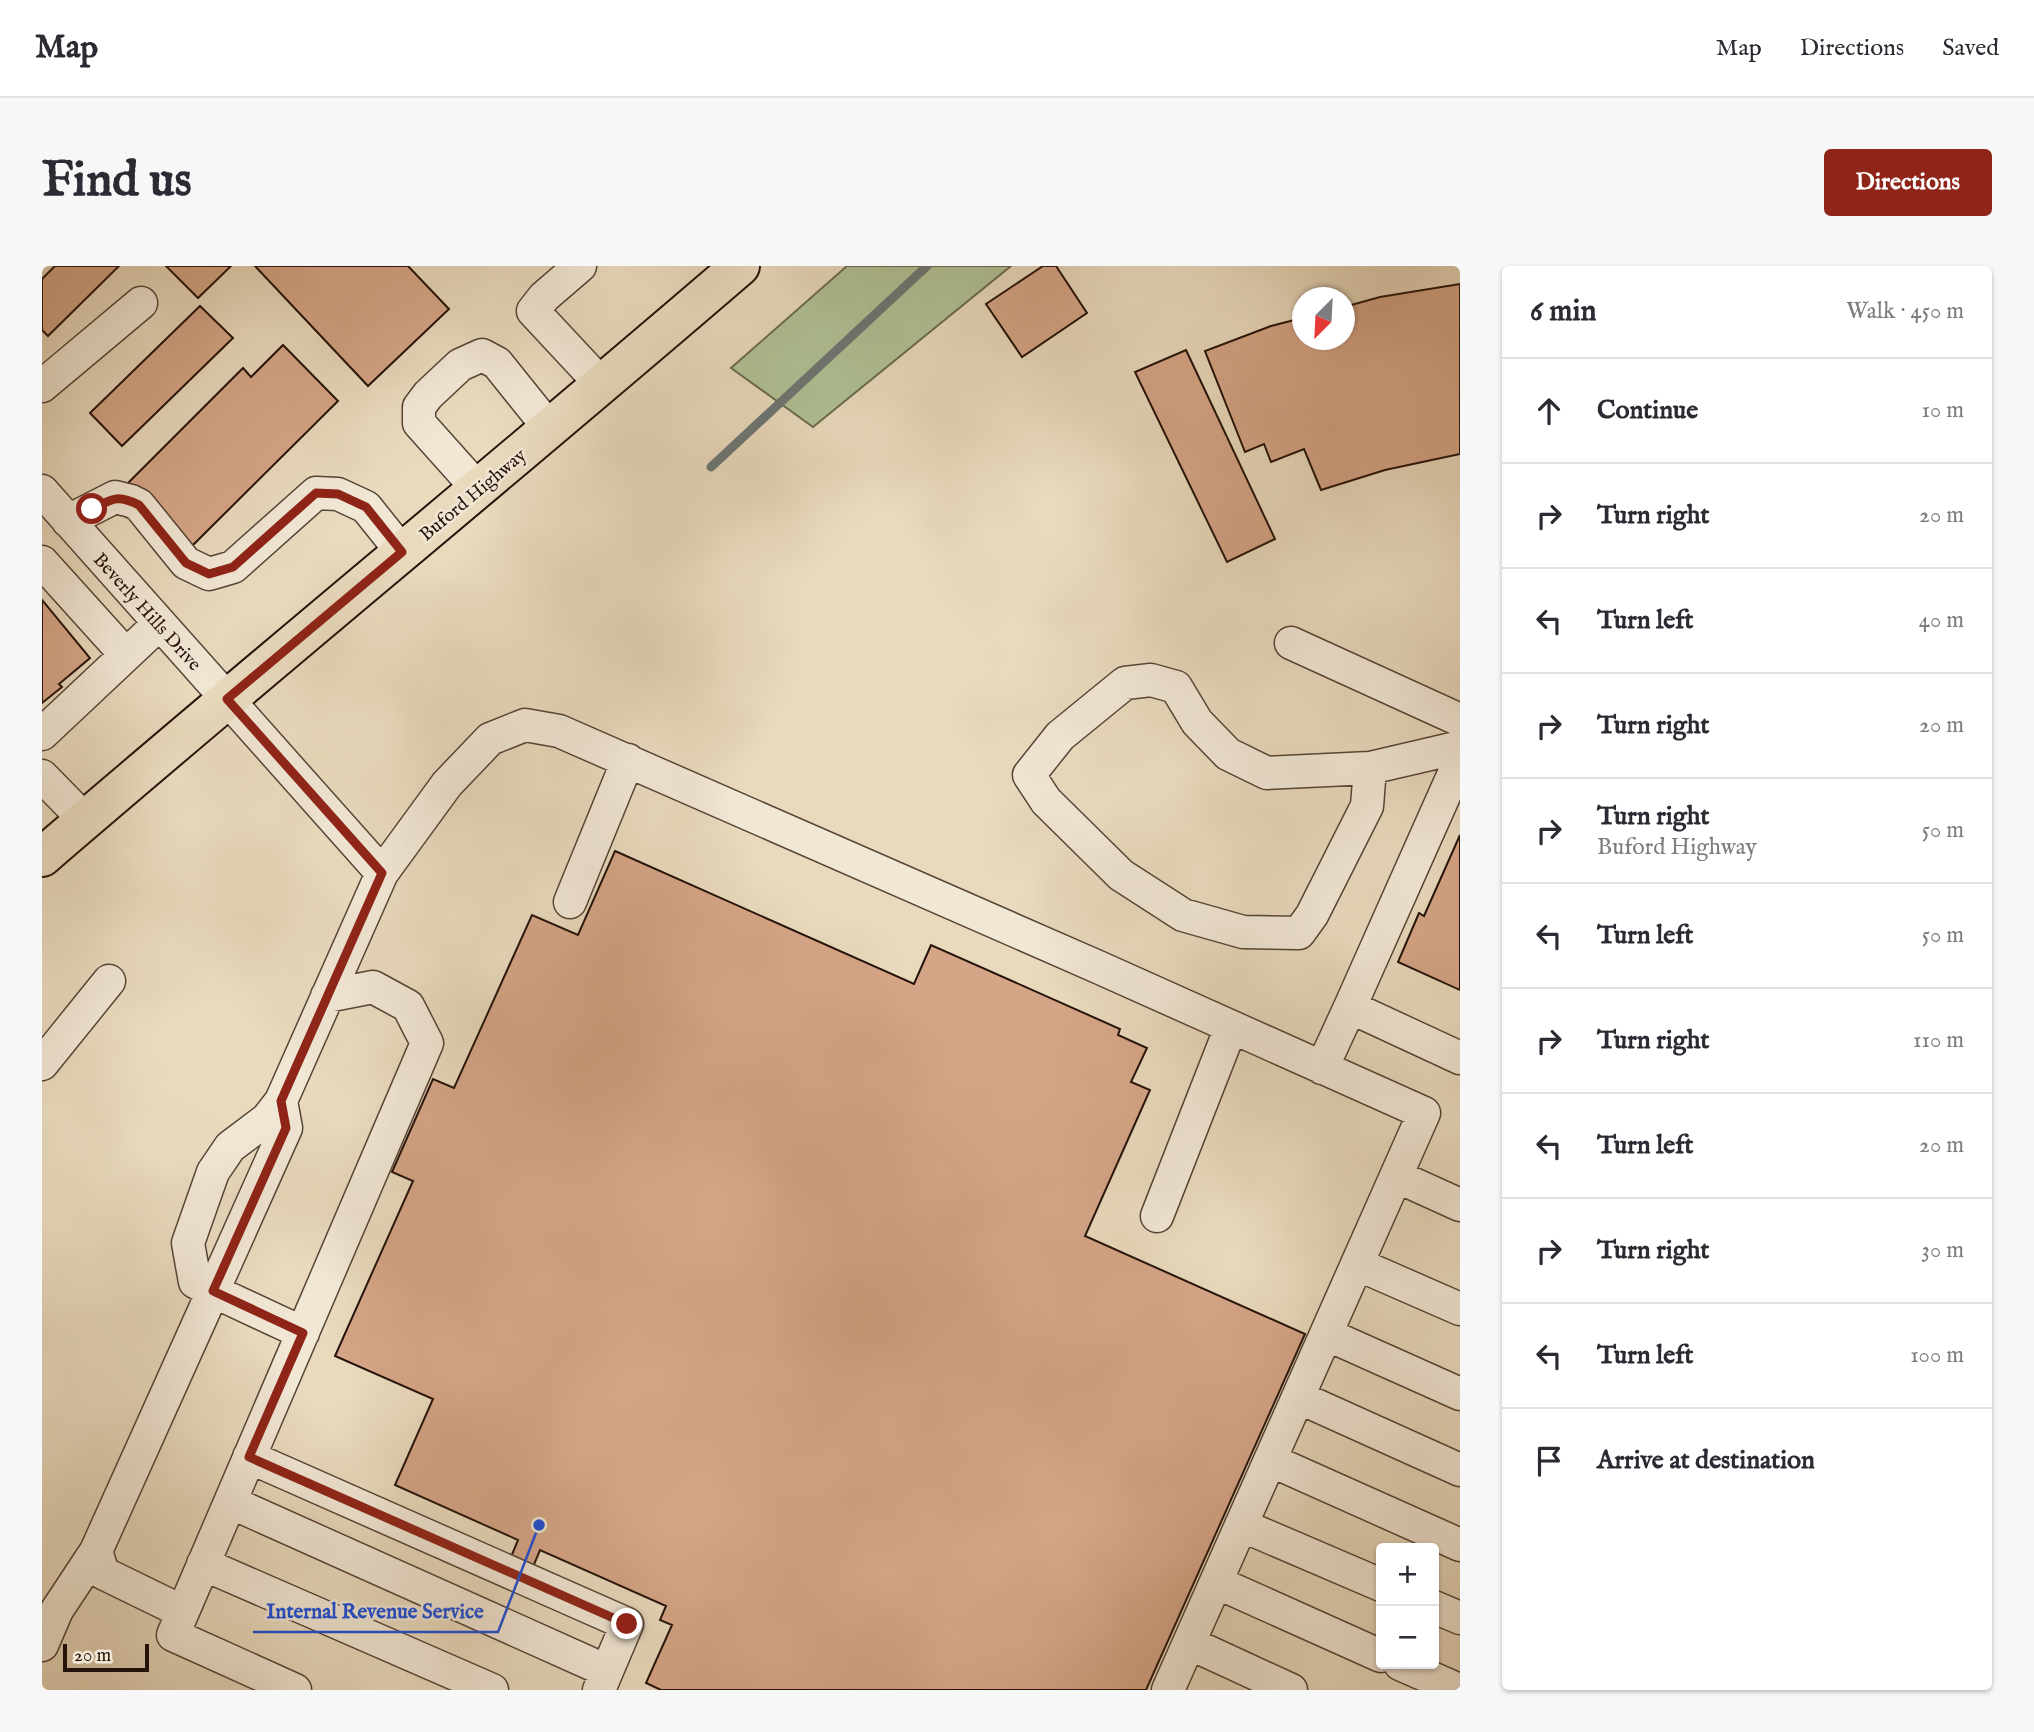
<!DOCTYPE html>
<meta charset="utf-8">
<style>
:root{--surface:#fff;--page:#f7f7f7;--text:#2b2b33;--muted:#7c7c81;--line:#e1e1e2;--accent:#8f2418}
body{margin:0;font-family:"IM FELL English",serif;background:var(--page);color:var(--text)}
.controls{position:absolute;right:21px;bottom:21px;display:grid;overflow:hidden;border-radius:7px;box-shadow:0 2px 5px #0004}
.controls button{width:63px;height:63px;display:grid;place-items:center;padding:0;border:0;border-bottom:2px solid var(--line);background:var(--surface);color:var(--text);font:35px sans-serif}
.compass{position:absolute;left:1250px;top:21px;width:63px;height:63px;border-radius:50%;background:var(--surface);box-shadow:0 2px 5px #0004;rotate:204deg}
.scale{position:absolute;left:21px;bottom:18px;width:86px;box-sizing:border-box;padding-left:7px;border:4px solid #251209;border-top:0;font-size:19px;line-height:24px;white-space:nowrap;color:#251209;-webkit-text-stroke:5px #f1e7d5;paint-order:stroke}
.stop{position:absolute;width:21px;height:21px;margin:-16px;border:5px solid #8f2418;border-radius:50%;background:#fff}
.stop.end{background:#8f2418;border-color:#fff;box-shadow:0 2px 7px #0008}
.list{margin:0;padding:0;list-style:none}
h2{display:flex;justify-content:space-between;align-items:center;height:91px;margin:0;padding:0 28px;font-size:30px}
h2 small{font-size:23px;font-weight:400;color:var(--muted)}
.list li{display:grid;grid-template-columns:46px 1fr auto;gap:21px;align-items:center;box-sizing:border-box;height:105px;padding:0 28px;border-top:2px solid var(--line)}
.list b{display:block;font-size:26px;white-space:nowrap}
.list p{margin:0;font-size:23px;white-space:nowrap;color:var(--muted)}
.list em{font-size:23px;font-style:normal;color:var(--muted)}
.icon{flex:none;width:38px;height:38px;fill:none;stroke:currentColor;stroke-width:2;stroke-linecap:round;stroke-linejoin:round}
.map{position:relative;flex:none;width:1418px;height:1424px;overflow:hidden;border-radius:7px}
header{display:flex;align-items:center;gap:42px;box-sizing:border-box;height:98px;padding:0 35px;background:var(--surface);border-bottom:2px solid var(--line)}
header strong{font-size:33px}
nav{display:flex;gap:38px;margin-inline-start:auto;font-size:24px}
.intro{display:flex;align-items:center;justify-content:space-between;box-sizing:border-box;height:168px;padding:0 42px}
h1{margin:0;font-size:49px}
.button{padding:18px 32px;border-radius:7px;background:var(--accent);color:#fff;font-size:24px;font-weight:700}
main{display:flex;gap:42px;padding:0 42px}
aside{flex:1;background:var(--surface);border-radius:7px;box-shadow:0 2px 5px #0004}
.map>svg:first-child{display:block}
.green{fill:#b0c196;stroke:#6a6a50;stroke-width:2}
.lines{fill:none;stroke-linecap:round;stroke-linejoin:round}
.stream{stroke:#6c7674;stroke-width:9}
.building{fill:#d5a587;stroke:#251209;stroke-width:2}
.minor-casing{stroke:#564436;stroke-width:35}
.major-casing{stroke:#251209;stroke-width:42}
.minor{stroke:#f1e7d5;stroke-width:32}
.major{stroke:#e9dabe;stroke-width:38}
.route{stroke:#8f2418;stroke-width:9}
.labels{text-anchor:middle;stroke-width:5;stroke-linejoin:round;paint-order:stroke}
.street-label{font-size:19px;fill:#251209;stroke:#f1e7d5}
.leader{fill:none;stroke:#1d4ed8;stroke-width:2.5}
.callout-dot{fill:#1d4ed8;stroke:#f1e7d5;stroke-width:2.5}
.callout-label{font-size:21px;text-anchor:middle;font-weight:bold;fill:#1d4ed8;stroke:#f1e7d5;stroke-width:5;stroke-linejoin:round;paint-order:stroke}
</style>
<header>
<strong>Map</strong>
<nav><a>Map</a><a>Directions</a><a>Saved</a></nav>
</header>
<div class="intro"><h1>Find us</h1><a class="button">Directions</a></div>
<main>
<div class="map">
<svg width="1418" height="1424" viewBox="0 0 1418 1424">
<rect width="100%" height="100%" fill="#e9dabe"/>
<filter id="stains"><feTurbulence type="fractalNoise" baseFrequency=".00286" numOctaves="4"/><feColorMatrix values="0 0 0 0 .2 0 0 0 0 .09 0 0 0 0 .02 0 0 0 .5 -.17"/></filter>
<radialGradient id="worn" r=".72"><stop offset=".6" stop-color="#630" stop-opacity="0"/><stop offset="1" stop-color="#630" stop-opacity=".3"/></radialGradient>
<path class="green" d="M805,0h164l-198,161 -82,-59z"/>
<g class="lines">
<path class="stream" d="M669,201l216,-201"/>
</g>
<path class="building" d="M13,0h64l-71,70 -6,-6v-51z
M124,0h65l-33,32z
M213,0h153l41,43 -81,77z
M1001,0h13l31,47 -65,44 -36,-53z
M1418,18v170l-75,16 -64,20 -17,-41 -33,13 -7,-18 -19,8 -40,-101 66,-25 31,-8v22h42v-33l36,-10z
M158,40l33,32 -111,108 -32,-33z
M241,79l55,56 -146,145 -64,-63 115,-115 8,9z
M1144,84l89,189 -48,23 -92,-190z
M0,334l48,58 -31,26 3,3 -20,16z
M1418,569v155l-62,-28 21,-49 5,3z
M573,585l299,133 17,-39 189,84 -2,6 29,13 -16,34 19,8 -65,146 220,98 -159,356h-485l-15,-7 26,-58 -12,-5 6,-14 -126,-56 -7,17 -22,-10 7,-17 -123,-55 38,-86 -98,-43 78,-175 -21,-9 41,-93 21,9 78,-173 46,20z"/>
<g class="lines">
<defs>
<path id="minor" d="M538,0l-36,31 -11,14 69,74
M0,120l99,-83
M436,223l-59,-66v-16l9,-12 32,-30 22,-10 15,8 53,66
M0,225l340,382
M26,255l47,-24 16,4 8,4 47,58 23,11 24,-7 83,-74 22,1 28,13 36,45
M0,296l84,93
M1249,377l169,77
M0,468l117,-110
M1418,494l-110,247 110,51
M1328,502l-3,38 -55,109 -13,18 -56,-1 -60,-17 -62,-40 -75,-74 -17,-26 31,-39 65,-53 26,-3 25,7 21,35 31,32 39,19 103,-5 90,-21
M0,510l43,44
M528,636l58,-142
M0,798l67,-83
M1280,802l28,-61
M239,835l5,27 -73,163 -18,-9 -7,-39 25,-71 17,-25 37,-28 14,-18 101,-228 65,-89 43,-45 35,-14 34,6 539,236 326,146 -256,577
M1354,910l64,29
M1115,950l74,-189
M1315,998l103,45
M1284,1068l134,60
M1256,1131l162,73
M207,1191l378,167 -28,66
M1228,1194l190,85
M188,1236l377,169
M1199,1259l140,60
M161,1298l289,126
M1174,1316l165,74
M1392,1341l26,11
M141,1346l-80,-39 -7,-22 117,-260 90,42
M1147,1377l102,47
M0,1379l15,-35 39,-59
M1358,1398l59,26
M253,1424l-122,-55 254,-592 -19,-37 -35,-19 -46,9"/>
<path id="major" d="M0,591c231,-199 467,-392 698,-591"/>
</defs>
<use href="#minor" class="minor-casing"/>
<use href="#major" class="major-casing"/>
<use href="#minor" class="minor"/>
<use href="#major" class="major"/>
</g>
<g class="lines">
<path class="route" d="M50,243c20,-10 25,-15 47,-4l47,58 23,11 24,-7 83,-74 22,1 28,13 36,45 -175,147 155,174 -101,228 5,27 -73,163 90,42 -54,124 378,167"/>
</g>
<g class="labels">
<g class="street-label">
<text transform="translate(430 228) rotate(-40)" y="7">Buford Highway</text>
<text transform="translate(106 345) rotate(48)" y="7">Beverly Hills Drive</text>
</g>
</g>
<path class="leader" d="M497 1259L456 1366H211"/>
<circle class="callout-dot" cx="497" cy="1259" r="7"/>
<g class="callout-label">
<text x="333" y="1352">Internal Revenue Service</text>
</g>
<rect width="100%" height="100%" filter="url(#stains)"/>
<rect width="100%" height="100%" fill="url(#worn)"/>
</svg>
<div class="controls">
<button>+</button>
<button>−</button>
</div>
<svg class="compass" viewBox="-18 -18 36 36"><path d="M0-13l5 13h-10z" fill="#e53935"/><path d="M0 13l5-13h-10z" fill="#7c7c81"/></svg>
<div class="scale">20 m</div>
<div class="stop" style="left:50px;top:243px"></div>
<div class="stop end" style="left:585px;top:1358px"></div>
</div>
<aside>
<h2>6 min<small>Walk · 450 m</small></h2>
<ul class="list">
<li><svg class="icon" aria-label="ahead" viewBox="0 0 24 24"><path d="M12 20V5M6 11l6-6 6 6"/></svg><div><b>Continue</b></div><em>10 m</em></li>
<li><svg class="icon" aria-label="right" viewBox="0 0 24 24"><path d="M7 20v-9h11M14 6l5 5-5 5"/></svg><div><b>Turn right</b></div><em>20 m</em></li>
<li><svg class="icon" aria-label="left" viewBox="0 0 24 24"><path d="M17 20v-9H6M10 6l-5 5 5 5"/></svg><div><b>Turn left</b></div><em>40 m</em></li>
<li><svg class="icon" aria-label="right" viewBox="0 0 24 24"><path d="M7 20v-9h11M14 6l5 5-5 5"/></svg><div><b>Turn right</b></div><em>20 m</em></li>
<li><svg class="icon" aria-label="right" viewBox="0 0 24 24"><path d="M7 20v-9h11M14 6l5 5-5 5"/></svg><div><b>Turn right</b><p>Buford Highway</p></div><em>50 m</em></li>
<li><svg class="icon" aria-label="left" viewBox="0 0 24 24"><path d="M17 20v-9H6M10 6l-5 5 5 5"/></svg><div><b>Turn left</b></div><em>50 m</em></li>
<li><svg class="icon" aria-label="right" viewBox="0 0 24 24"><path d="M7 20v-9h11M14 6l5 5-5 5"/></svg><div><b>Turn right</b></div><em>110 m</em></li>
<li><svg class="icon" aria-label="left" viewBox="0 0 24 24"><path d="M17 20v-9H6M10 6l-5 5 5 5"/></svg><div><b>Turn left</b></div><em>20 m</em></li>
<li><svg class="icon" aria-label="right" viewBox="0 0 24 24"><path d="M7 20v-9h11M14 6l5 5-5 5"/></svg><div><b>Turn right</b></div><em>30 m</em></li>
<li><svg class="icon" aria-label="left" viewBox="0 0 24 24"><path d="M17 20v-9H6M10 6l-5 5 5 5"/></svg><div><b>Turn left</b></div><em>100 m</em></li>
<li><svg class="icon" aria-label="arrive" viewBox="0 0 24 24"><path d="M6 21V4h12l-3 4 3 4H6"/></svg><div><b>Arrive at destination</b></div></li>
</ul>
</aside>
</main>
